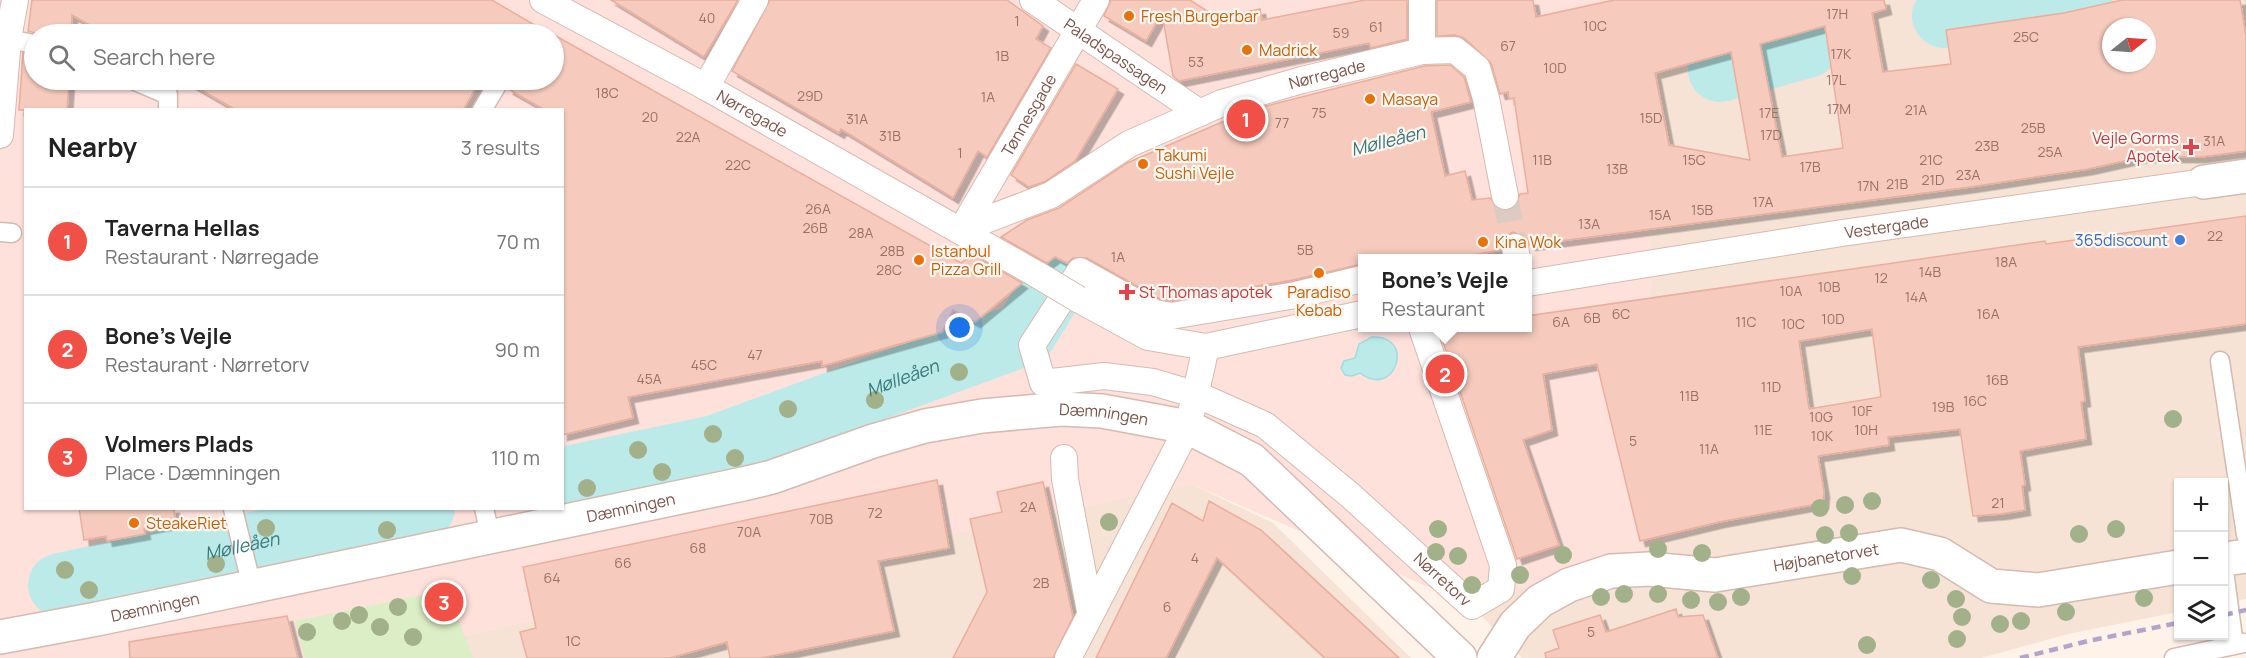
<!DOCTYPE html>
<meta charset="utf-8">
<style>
:root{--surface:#fff;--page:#f6f6f6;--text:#222;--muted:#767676;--line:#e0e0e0;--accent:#f05045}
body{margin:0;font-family:Manrope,sans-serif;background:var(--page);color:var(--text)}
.controls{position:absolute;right:18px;bottom:18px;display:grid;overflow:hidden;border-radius:0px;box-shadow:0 2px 4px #0004}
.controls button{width:54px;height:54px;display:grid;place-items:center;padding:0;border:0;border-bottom:2px solid var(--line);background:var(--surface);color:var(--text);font:30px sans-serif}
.compass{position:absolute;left:2102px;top:18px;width:54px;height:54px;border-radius:50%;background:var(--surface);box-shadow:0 2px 4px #0004;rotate:73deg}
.you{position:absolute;left:960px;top:328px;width:21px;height:21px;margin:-15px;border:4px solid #fff;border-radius:50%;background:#1a73e8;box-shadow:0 0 0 9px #1a73e833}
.badge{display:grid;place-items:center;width:39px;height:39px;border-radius:50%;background:var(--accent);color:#fff;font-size:20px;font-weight:700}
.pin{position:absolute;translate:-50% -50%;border:3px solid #fff;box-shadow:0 2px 6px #0006}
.popup{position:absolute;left:1358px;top:254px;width:174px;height:78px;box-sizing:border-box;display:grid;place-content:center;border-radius:0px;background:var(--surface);filter:drop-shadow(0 2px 4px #0005);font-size:20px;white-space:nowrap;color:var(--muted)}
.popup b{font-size:22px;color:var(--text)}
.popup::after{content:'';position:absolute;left:50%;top:100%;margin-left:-12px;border:12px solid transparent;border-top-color:var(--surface)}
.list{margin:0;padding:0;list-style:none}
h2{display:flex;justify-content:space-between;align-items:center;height:78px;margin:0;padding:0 24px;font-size:26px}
h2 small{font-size:20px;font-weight:400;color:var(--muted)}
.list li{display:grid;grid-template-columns:39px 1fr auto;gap:18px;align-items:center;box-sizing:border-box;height:108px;padding:0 24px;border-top:2px solid var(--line)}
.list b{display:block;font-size:22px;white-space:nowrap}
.list p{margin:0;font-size:20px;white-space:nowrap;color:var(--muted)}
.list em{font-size:20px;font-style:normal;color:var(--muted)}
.icon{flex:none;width:33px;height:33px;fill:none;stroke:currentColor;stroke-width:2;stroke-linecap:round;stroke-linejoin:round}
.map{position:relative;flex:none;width:2246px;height:658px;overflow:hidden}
.search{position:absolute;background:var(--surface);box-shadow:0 2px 4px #0004;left:24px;top:24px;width:540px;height:66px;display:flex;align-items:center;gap:15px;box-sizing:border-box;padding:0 21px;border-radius:33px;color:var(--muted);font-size:22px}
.panel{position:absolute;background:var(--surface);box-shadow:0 2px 4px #0004;left:24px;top:108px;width:540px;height:402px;border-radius:0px}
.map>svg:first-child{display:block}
.residential{fill:#f6e3d6;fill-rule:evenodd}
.commercial{fill:#ffe1dc;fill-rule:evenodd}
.green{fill:#dceec5}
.water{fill:#bbeae9;stroke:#a0dddd;stroke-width:1.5}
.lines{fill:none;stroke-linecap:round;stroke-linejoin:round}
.river{stroke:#bbeae9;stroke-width:64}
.building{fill:#f6cbbe;stroke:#eaae9d;stroke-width:1.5;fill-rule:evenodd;filter:url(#shadow)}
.pedestrian-tunnel{stroke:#ddcac1;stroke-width:26;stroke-dasharray:26 13;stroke-linecap:butt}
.service-casing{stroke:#d4bab0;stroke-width:21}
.pedestrian-casing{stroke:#d4bab0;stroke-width:28}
.minor-casing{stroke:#d4bab0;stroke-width:36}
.tertiary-casing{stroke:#d4bab0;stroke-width:36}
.service{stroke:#fff;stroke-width:18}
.pedestrian{stroke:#fff;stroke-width:26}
.minor{stroke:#fff;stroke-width:33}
.tertiary{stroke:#fff;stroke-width:33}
.rail{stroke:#b3a4ca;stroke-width:4.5;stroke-dasharray:9 6;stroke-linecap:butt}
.pedestrian-bridge-casing{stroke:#d4bab0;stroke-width:28;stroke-linecap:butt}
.pedestrian-bridge{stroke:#fff;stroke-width:26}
.tree{fill:#a3b18a}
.food-dot{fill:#e8710a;stroke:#fff7f1;stroke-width:2}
.health-dot{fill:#e0444e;stroke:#fff7f1;stroke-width:2}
.shop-dot{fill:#3f7fe0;stroke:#fff7f1;stroke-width:2}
.labels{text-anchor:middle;stroke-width:4.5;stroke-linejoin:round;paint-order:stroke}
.number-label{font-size:14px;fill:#9a7166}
.food-label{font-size:16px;fill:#c56008;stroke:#fff7f1;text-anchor:start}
.street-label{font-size:16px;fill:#7b5349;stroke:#fff7f1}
.health-label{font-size:16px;fill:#be3a42;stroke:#fff7f1;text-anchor:end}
.shop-label{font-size:16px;fill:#366cbe;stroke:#fff7f1;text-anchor:end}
.water-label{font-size:18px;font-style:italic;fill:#38797a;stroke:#fff7f1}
</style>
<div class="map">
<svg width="2246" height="658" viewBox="0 0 2246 658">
<defs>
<filter id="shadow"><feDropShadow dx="5.5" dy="5.5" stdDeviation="0" flood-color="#0004"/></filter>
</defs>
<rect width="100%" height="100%" fill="#fef2e9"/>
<path class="residential" d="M1655,0h591v599l-22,4v-121h-46v130l-110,22 -87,24h-459l-50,-52 178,-304zM2111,27h36v36h-36z
M1191,484l82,39 138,135h-1044l181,-41z"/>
<path class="commercial" d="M0,0h1655l-5,302 60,225 -238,79 -281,-122 -643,133 -181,41h-367zM34,34h520v46h-520zM26,110h536v398h-536zM1362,258h166v70h-166z"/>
<path class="green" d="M447,590l26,68h-168l-10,-37z"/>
<path class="water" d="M1372,337c45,-2 23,63 -12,36l-8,3 -7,-1 -4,-7 3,-7 11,-3 4,-14z"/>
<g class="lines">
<g class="river">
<path d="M1944,16l136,-16"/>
<path d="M1720,70l87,-24"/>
<path id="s1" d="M562,479l153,-32 309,-113 45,-72 54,-34 29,-14"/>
<path id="s2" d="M60,585l363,-77"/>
</g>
</g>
<path class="building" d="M32,0h460l58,34h-444l-34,-19 -1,19h-32l-11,-3z
M611,0h127l-34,57z
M770,0h237l36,26 -7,13 15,9 -64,109 -9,-6 -25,47 -112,-69 -2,4 -107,-62z
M1111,0h79l28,18 42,-9 2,11 103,-20h42v39l-36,9 -2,-5 -190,38 -6,-5 -11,-63 -16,28 -42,-25z
M1437,0h96l3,17 78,-17h270l2,9 -14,4 11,59 68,-8 -5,-34 118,-17 58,-13h118l6,37v114l-45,6h-59l-54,12 -118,18 -440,58 -4,-8 -13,-5 -8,4 -5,14 -44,8h-94v6l-69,16 -122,21 -11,-2 -73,-41h-14l-6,5 -12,-6 -8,6 -46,-26 26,-17 32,-12 68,-45 123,-53 174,-44 26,-1 14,12 7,25 -40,10 14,64 20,-5 7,29 18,-2 10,12 14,-2 6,-14 8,-1 -14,-95 -5,1 -1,-7 -8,2 -9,-31 -27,-25 -9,-3 -18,1zM1825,26l18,122 -61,9 -22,-113zM2111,27h36v36h-36zM1731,52l19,108 -81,-15 -14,-72z
M554,35l407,228 12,-8 49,28 -47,39 -22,-12 -11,22 -120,34v-5l-194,36 5,21 -71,17v-325h-17l-37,-21 3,-9h43z
M23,53l11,2v25h35l-2,30h-48z
M1076,64l42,25 -43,72 -31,21 -15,5 -18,-12z
M184,80h296l-17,30h-227z
M2246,216v108l-168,23 7,54 -4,1 5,37 -66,12 5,34 -3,1 3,24 -24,4 -28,2 -13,-87 -72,8 1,8 -71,11 6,36 -1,11 -104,19 -79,19 -43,-177 -54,10 9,56 -29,10 36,105 -42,14 -79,-232h89v-11l518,-75 1,3zM1872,329l9,68 -72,12 -10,-68z
M937,480l12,68 -71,13 16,70 -133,27h-31l-3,-16 -57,16h-143l-7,-26 16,-4 -13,-61z
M1043,482l30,135 -20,41h-100l34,-66 -17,-73 32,-7 -5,-20z
M1209,501l52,29 138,128h-74l-108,-100 -51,100h-70l76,-155 31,18z
M79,508h95l1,15 -31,6 1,5 -38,7 -1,-5 -22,4z
M1676,609l2,8 25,-2 15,43h-172l-1,-5 14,-5 -6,-18 47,-15 6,17z
M287,616l11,42h-168l-1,-16z"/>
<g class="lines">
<path class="pedestrian-tunnel" d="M1505,196l10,51"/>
<defs>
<path id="service" d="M8,39l26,5
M133,80l35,15v15
M482,110l18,-30
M0,232l12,1
M2220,361l26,174
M484,508l6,27
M233,509l19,78
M2224,571l10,74
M2174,658l70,-15"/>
<g id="pedestrian">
<path id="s3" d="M543,0l163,87 332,188"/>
<path id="s4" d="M1033,0l167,113"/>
<path d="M1422,51v-51"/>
<path d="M706,87l49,-87"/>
<path d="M0,135l8,-96 7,-39"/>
<path id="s5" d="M962,229l89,-34 78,-51 93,-41 80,-23 120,-29 33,-1 22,18 9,30 19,98"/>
<path id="s6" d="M962,229l134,-229"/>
<path d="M1515,247l2,11"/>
<path id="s7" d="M1362,279l-66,16 -125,21 -16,-3 -75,-42 -48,74 11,38 61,-7 49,6 47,14 65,29 86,71 121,110 29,-17 2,-24 -81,-237"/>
<path id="s8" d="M1528,283l314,-50 362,-51"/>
<path d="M1078,299l70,38 58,10 156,-33"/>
<path d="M1064,458l1,21 25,132"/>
<path d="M1068,658l120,-231 18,-80"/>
</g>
<g id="minor">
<path d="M2204,182l42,-6"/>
<path d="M2224,559l22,-3"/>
<path id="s9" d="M1494,658l21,-33 25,-24 29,-16 42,-14 38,-2 66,6 186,-30 39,9 51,32 47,4 140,-23"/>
</g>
<g id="tertiary">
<path id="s10" d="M0,637l97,-18 646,-135 29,-7 101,-36 52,-15 57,-10 79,-7 41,2 86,16 64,33 208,198"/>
</g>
</defs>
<use href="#service" class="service-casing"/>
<use href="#pedestrian" class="pedestrian-casing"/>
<use href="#minor" class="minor-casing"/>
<use href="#tertiary" class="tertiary-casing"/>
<use href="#service" class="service"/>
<use href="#pedestrian" class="pedestrian"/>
<use href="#minor" class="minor"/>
<use href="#tertiary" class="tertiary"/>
<path class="rail" d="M2224,615l22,-5
M2020,658l68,-17 90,-18"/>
<defs>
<path id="pedestrian-bridge" d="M1038,275l40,24"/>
</defs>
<use href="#pedestrian-bridge" class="pedestrian-bridge-casing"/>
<use href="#pedestrian-bridge" class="pedestrian-bridge"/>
</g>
<g class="tree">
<circle cx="959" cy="372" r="9"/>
<circle cx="875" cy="400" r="9"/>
<circle cx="788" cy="409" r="9"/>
<circle cx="2173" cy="419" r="9"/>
<circle cx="713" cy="434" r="9"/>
<circle cx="638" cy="450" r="9"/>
<circle cx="735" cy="458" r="9"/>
<circle cx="662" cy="472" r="9"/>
<circle cx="587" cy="488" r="9"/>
<circle cx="1872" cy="501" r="9"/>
<circle cx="1845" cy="505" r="9"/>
<circle cx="1820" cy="508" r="9"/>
<circle cx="1109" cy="522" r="9"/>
<circle cx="266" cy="528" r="9"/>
<circle cx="1438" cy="529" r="9"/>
<circle cx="2116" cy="529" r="9"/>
<circle cx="387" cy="530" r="9"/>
<circle cx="1849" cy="533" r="9"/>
<circle cx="2079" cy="534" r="9"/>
<circle cx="1825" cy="535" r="9"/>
<circle cx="1658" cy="549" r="9"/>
<circle cx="1436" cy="552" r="9"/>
<circle cx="1702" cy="553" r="9"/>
<circle cx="1563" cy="555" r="9"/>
<circle cx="1458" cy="556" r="9"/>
<circle cx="216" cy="564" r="9"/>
<circle cx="65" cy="570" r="9"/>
<circle cx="1520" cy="575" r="9"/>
<circle cx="1852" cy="576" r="9"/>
<circle cx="1931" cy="580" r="9"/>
<circle cx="1472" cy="585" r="9"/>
<circle cx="89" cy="590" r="9"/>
<circle cx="1624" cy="594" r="9"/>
<circle cx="1658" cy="594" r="9"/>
<circle cx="1601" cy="597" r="9"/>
<circle cx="1741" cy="597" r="9"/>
<circle cx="2144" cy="598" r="9"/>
<circle cx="1956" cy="599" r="9"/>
<circle cx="1691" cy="600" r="9"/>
<circle cx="1718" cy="602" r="9"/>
<circle cx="398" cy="607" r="9"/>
<circle cx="2066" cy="612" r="9"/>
<circle cx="359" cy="615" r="9"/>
<circle cx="1962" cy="617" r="9"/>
<circle cx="342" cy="621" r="9"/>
<circle cx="2021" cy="621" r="9"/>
<circle cx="2000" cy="624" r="9"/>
<circle cx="380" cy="627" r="9"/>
<circle cx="307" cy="632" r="9"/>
<circle cx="413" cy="637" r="9"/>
<circle cx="1957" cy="639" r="9"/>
<circle cx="1867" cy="645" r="9"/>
</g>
<g class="food-dot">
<circle cx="1129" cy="16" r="6"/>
<circle cx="1247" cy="50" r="6"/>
<circle cx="1370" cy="99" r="6"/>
<circle cx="1143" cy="164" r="6"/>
<circle cx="1483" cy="242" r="6"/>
<circle cx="919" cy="260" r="6"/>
<circle cx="1319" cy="273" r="6"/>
<circle cx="134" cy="523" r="6"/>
</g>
<g class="health-dot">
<path d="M2188 138h6v6h6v6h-6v6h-6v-6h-6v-6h6z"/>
<path d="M1124 283h6v6h6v6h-6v6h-6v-6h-6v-6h6z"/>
</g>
<circle class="shop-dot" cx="2180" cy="240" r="6"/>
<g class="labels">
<g class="number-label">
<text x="1837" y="19">17H</text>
<text x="707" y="23">40</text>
<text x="1017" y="26">1</text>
<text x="1595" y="31">10C</text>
<text x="1376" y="32">61</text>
<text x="1341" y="38">59</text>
<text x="2026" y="42">25C</text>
<text x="1508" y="51">67</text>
<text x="1841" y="59">17K</text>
<text x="1002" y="61">1B</text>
<text x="1196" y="67">53</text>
<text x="1555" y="73">10D</text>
<text x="1836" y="85">17L</text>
<text x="607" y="98">18C</text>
<text x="810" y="101">29D</text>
<text x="988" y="102">1A</text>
<text x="1839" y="114">17M</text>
<text x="1916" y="115">21A</text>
<text x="1319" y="118">75</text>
<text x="1769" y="118">17E</text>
<text x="650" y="122">20</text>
<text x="1651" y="123">15D</text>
<text x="857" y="124">31A</text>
<text x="1282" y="128">77</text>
<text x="2033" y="133">25B</text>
<text x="1771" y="140">17D</text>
<text x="890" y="141">31B</text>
<text x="688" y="142">22A</text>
<text x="2214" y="146">31A</text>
<text x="1987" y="151">23B</text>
<text x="2050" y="157">25A</text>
<text x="960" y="158">1</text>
<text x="1542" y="165">11B</text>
<text x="1694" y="165">15C</text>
<text x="1931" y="165">21C</text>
<text x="738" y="170">22C</text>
<text x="1810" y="172">17B</text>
<text x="1617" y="174">13B</text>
<text x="1968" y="180">23A</text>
<text x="1933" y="185">21D</text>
<text x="1897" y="189">21B</text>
<text x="1868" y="191">17N</text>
<text x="1763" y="207">17A</text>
<text x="818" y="214">26A</text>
<text x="1702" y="215">15B</text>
<text x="1660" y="220">15A</text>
<text x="1589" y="229">13A</text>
<text x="815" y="233">26B</text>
<text x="861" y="238">28A</text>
<text x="2215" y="241">22</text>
<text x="1305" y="255">5B</text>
<text x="892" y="256">28B</text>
<text x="1118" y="262">1A</text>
<text x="2006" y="267">18A</text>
<text x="889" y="275">28C</text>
<text x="1930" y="277">14B</text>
<text x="1881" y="283">12</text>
<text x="1829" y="292">10B</text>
<text x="1791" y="296">10A</text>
<text x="1916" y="302">14A</text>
<text x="1621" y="319">6C</text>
<text x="1988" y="319">16A</text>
<text x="1592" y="323">6B</text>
<text x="1833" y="324">10D</text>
<text x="1561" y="327">6A</text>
<text x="1746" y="327">11C</text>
<text x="1793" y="329">10C</text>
<text x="755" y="360">47</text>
<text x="704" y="370">45C</text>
<text x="649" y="384">45A</text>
<text x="1997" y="385">16B</text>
<text x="1771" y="392">11D</text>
<text x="1689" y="401">11B</text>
<text x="1975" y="406">16C</text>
<text x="1943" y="412">19B</text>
<text x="1862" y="416">10F</text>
<text x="1821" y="422">10G</text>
<text x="1763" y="435">11E</text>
<text x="1866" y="435">10H</text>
<text x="1822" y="441">10K</text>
<text x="1633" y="446">5</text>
<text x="1709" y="454">11A</text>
<text x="1998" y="508">21</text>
<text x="1028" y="512">2A</text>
<text x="875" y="518">72</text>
<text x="821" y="524">70B</text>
<text x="749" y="537">70A</text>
<text x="698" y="553">68</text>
<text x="1195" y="563">4</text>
<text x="623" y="568">66</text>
<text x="552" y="583">64</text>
<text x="1041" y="588">2B</text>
<text x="1167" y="612">6</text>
<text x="1591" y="637">5</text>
<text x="573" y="646">1C</text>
</g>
<g class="food-label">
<text x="1141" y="22">Fresh Burgerbar</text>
<text x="1259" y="56">Madrick</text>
<text x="1382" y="105">Masaya</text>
<text x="1155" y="161">Takumi<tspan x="1155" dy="18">Sushi Vejle</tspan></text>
<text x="1495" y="248">Kina Wok</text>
<text x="931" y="257">Istanbul<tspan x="931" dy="18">Pizza Grill</tspan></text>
<text x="1319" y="298" text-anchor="middle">Paradiso<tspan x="1319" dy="18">Kebab</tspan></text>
<text x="146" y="529">SteakeRiet</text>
</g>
<g class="street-label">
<text dy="6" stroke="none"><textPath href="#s4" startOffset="100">Paladspassagen</textPath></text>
<text dy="6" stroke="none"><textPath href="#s5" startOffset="399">Nørregade</textPath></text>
<text dy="6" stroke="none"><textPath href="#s3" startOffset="238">Nørregade</textPath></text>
<text dy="6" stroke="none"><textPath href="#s6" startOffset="132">Tønnesgade</textPath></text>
<text dy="6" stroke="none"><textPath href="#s8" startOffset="363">Vestergade</textPath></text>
<text dy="6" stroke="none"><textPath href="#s10" startOffset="1130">Dæmningen</textPath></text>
<text dy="6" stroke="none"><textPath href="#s10" startOffset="644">Dæmningen</textPath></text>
<text dy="6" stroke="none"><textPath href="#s9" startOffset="368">Højbanetorvet</textPath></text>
<text dy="6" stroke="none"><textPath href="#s7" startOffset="891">Nørretorv</textPath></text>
<text dy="6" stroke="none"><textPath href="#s10" startOffset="158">Dæmningen</textPath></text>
</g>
<g class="health-label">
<text x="2179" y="144">Vejle Gorms<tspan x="2179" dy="18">Apotek</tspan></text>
<text x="1139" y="298" text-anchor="start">St Thomas apotek</text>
</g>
<g class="shop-label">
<text x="2168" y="246">365discount</text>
</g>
<g class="water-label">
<text transform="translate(1388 141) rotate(-14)" y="6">Mølleåen</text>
<text dy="6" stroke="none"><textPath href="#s1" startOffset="356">Mølleåen</textPath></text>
<text dy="6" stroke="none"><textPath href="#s2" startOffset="186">Mølleåen</textPath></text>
</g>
</g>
</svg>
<div class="controls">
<button>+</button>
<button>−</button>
<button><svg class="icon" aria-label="layers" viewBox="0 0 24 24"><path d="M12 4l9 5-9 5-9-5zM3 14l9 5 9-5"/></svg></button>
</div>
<svg class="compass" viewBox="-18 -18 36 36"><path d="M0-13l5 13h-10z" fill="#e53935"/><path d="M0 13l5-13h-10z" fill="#767676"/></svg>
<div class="you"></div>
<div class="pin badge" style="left:1246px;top:119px">1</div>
<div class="pin badge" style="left:1445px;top:374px">2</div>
<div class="popup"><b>Bone's Vejle</b>Restaurant</div>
<div class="pin badge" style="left:444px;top:602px">3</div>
<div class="search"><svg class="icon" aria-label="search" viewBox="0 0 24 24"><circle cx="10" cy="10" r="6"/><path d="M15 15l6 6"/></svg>Search here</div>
<section class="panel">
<h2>Nearby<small>3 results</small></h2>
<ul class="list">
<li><span class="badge">1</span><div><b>Taverna Hellas</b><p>Restaurant · Nørregade</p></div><em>70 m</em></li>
<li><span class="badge">2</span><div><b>Bone's Vejle</b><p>Restaurant · Nørretorv</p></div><em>90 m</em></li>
<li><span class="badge">3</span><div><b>Volmers Plads</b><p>Place · Dæmningen</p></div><em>110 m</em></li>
</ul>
</section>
</div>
